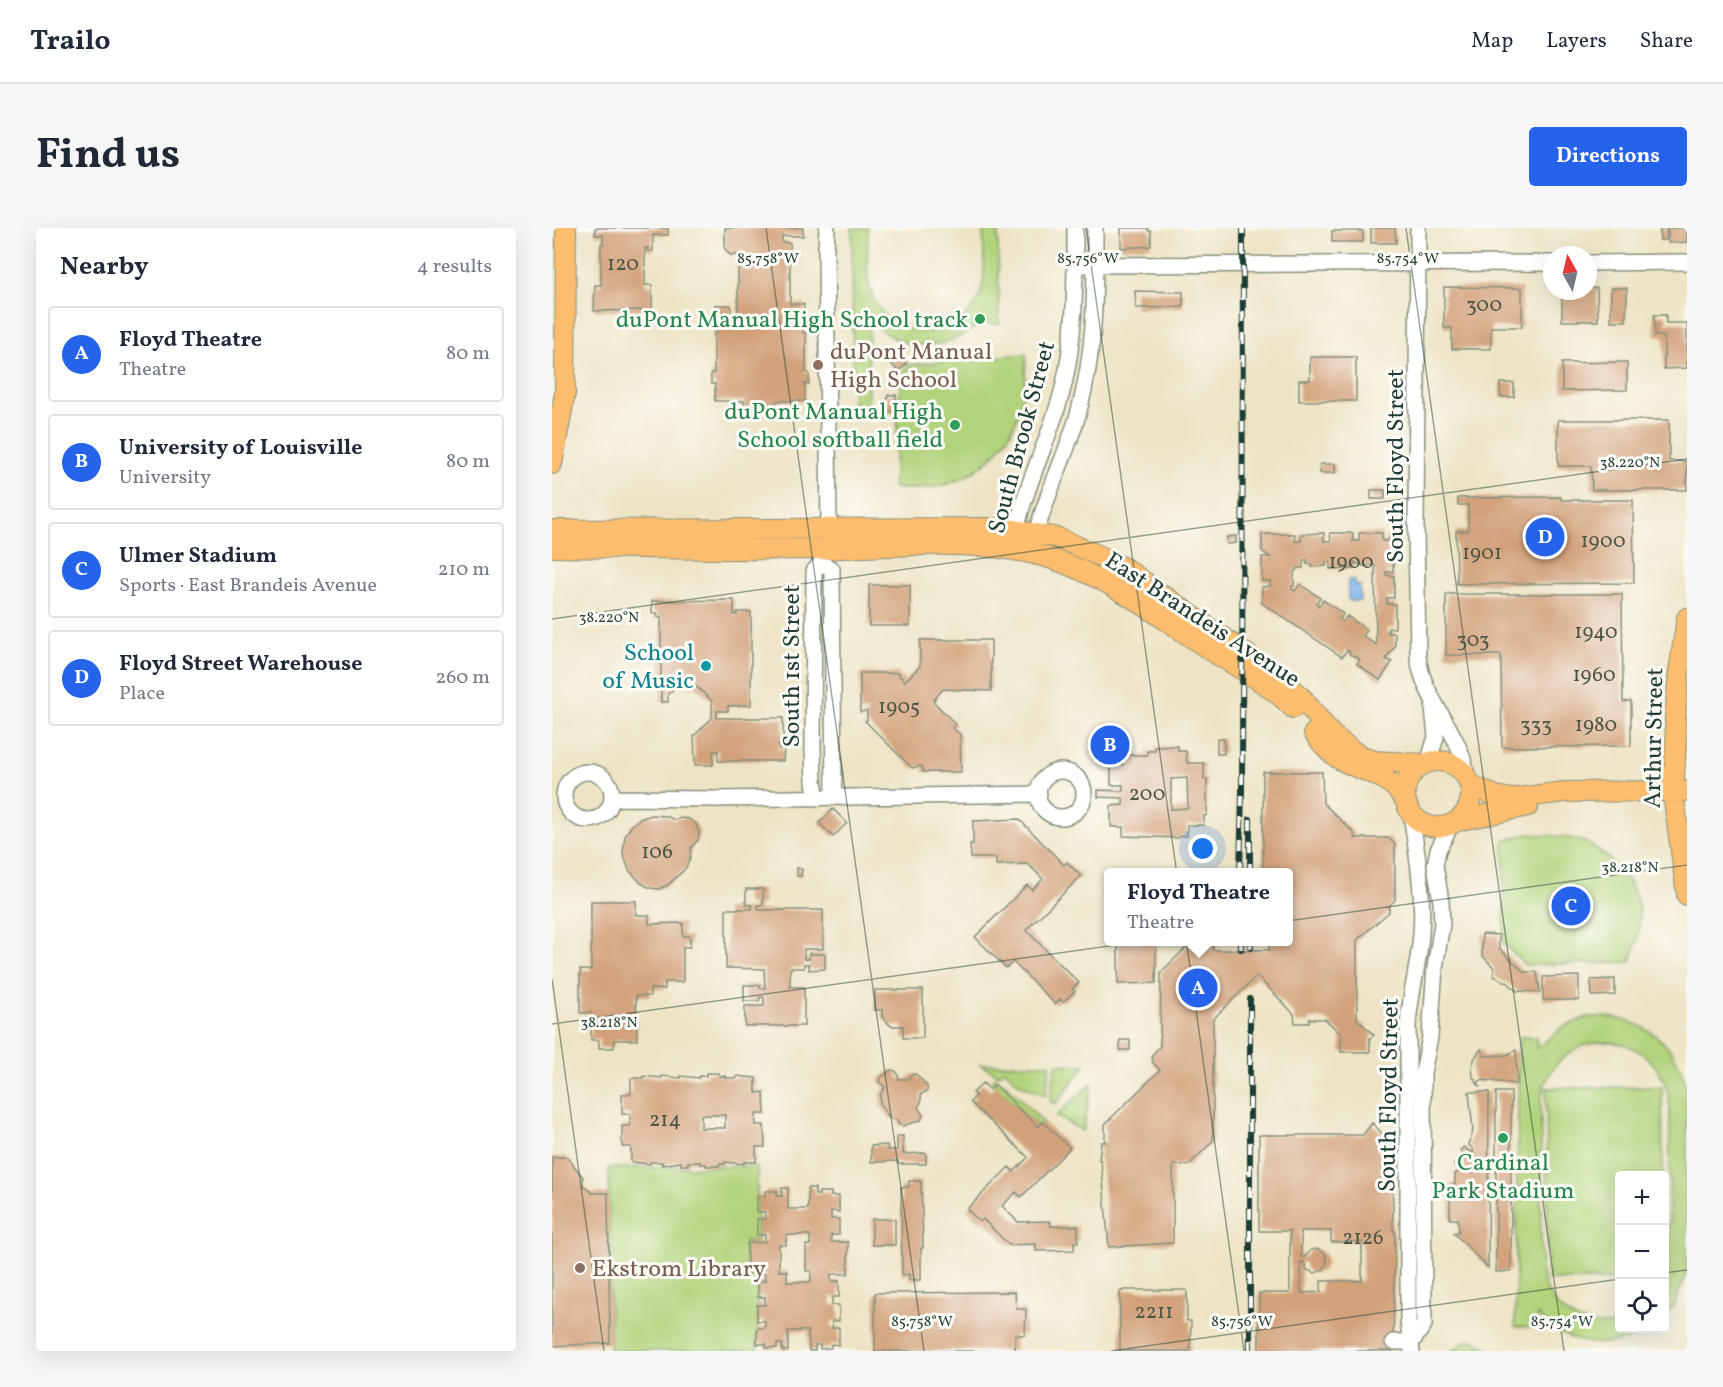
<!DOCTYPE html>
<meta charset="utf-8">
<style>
:root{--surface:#fff;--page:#f6f6f7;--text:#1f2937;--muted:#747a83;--line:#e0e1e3;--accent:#2563eb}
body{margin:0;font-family:Vollkorn,serif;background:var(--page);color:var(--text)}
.controls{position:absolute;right:18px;bottom:18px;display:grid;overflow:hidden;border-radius:6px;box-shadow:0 6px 24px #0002}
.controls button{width:54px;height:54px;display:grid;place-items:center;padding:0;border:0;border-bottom:2px solid var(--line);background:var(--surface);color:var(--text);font:30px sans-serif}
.compass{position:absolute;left:991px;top:18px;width:54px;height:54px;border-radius:50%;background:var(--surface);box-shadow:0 6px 24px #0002;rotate:352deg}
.you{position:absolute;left:651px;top:621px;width:21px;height:21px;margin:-15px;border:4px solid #fff;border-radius:50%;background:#1a73e8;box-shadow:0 0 0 9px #1a73e833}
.badge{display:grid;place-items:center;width:39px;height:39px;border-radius:50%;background:var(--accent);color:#fff;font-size:20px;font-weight:700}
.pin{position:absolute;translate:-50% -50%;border:3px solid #fff;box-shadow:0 2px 6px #0006}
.popup{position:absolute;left:552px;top:640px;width:189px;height:78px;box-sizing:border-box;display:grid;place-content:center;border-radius:6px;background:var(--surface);filter:drop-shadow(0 2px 4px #0005);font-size:20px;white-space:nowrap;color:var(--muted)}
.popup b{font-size:22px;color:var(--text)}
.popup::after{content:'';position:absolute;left:50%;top:100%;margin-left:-12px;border:12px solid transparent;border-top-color:var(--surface)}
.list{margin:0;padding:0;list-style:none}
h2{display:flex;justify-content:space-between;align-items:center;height:78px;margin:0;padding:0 24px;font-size:26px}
h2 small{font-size:20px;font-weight:400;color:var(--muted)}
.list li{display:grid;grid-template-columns:39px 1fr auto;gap:18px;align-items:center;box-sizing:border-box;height:96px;margin:0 12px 12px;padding:0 12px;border:2px solid var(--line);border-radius:6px}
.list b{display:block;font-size:22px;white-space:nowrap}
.list p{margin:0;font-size:20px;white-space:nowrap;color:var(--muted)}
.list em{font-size:20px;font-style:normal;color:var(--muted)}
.icon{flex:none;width:33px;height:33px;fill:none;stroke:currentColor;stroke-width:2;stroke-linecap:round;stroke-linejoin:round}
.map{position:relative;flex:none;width:1135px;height:1123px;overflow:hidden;border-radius:6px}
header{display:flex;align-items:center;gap:36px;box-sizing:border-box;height:84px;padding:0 30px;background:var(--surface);border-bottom:2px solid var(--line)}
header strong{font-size:28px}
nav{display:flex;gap:33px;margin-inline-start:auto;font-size:21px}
.intro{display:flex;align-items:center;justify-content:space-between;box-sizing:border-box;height:144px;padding:0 36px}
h1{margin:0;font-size:42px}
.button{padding:15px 27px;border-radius:6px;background:var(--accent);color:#fff;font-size:21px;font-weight:700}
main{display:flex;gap:36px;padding:0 36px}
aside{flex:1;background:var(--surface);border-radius:6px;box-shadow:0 6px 24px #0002}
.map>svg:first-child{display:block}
.green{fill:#b2d37c;stroke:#688858;stroke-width:1.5}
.water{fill:#7fb5ee;stroke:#4f7991;stroke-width:1.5}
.building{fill:#d2a17a;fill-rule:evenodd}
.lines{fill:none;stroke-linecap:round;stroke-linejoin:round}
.minor-casing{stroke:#86907c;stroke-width:18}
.major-casing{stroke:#86907c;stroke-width:22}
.minor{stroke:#fff;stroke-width:15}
.major{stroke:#fcbd6e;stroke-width:20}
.rail-casing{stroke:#1f3d34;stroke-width:6}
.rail{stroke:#fdfcf7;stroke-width:4;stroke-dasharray:11;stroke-linecap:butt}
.ticks{fill:none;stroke:#1f3d34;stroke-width:1.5;stroke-opacity:0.45}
.leisure-dot{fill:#2e9e5b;stroke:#fdfcf7;stroke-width:2}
.education-dot{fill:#8d6e63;stroke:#fdfcf7;stroke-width:2}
.culture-dot{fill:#0f9aa8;stroke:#fdfcf7;stroke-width:2}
.labels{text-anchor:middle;stroke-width:6;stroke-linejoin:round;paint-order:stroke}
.number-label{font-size:21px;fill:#4c5646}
.leisure-label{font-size:24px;fill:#27864d;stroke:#fdfcf7;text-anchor:end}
.education-label{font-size:24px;fill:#785e54;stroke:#fdfcf7;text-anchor:start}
.street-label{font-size:24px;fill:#1f3d34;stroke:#fdfcf7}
.culture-label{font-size:24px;fill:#0d838f;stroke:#fdfcf7;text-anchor:end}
.ticks-label{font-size:15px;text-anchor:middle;fill:#1f3d34;stroke:#fdfcf7;stroke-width:6;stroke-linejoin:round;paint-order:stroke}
</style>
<header>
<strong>Trailo</strong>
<nav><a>Map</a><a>Layers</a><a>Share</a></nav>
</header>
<div class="intro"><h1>Find us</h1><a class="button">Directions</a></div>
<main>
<aside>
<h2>Nearby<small>4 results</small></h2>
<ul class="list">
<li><span class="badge">A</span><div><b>Floyd Theatre</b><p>Theatre</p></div><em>80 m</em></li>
<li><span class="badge">B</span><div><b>University of Louisville</b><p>University</p></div><em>80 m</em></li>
<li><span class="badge">C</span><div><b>Ulmer Stadium</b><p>Sports · East Brandeis Avenue</p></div><em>210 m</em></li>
<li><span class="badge">D</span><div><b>Floyd Street Warehouse</b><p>Place</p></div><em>260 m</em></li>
</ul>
</aside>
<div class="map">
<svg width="1135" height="1123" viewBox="0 0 1135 1123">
<rect width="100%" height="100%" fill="#fdfcf7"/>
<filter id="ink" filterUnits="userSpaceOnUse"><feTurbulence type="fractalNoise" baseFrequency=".0167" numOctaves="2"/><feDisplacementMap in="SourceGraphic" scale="12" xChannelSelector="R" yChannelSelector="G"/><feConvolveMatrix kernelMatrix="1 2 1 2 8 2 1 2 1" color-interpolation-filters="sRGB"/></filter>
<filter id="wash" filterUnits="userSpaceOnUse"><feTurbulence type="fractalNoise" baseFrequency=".008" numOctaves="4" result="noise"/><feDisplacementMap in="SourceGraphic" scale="24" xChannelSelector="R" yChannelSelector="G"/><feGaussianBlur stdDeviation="1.35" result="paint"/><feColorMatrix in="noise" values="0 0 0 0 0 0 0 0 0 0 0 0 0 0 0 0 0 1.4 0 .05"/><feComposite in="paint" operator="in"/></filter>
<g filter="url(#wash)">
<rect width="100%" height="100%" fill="#eee4c5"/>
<path class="green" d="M300,0h16c0,21 -3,44 3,64 15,49 82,52 106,9 11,-21 6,-50 6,-73h15l1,96 -19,-1c-23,20 -54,29 -84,16 -10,-5 -18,-12 -27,-18l-1,85 -15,1z
M474,126c0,15 -1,31 -4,46 -8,42 -41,77 -83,86 -15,4 -31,3 -46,2l8,-115 8,-8z
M976,606c19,1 38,2 56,8 12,5 21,12 30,22 29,29 32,60 16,98l-105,3 -21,-21v-104z
M1036,789c50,-3 92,23 99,77v177l-12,33 -10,13v-30l4,-16 1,-165c-9,-85 -115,-83 -129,-8v166c2,44 37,66 78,60l1,4 31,1c-39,22 -81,20 -113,-14l-1,13 -22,-1 4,-290h17l1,11 26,-21z
M428,836h70l-4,32 -28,-13 -13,-14 -6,6z
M504,836l29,1 -29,39 -6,-3z
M442,850l13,7 36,37 -5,5 -47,-46z
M540,855l-9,48 -27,-15z
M1110,859l1,88 -43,1 -1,104h-71l-2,-192z
M205,938v75h-12l1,33 11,1v76h-147l-1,-183z
M921,1112l12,6 5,5h-38l14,-10z"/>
<path class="water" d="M796,352h7l1,6h4v15h-10l-2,-3z"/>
<g id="blocks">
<path class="building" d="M43,0h73v7h-15v16h-5v-3h-3v37h7v25l-58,1 1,-26h6v-41h2v-9h-8z
M173,0h78v8h-21v6l8,1v61h14l-1,29h3v39l3,1v11h-4v17h-29v8h-9v-4h-14v4h-9v-8h-29v-17h-4v-11h3v-40h3l-2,-28h16v10h7v-60h-8l-5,-6z
M569,0h27v3h3v15l-30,2z
M819,0h24l1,15h-25z
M1108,0h6v12h-6z
M1116,0h19v14l-19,1z
M780,3h31v11h-31z
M892,59l78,1v39h-31v22h-39v-21h-8z
M1036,60h9l1,33h-36v-30h26z
M1059,60h16l-1,33h-15z
M583,63l48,1v15l-47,1z
M1102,87h12v8h21v45l-23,1v-33h-9z
M344,124l11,12 -9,7 -11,-12z
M394,125v6l-17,1 -1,-5z
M758,129h46v44h-57v-21h11z
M1072,134h3v28l-65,1v-28z
M948,155h14v14h-14z
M336,167h8l-1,17 -9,-1z
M1006,192h111v41h18v29h-95l-1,-24h-33z
M768,236h15v9h-15z
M819,262h14v9h-14z
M1009,269v3h72l1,83 -177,1 -1,-53h12v-26h-10v-7z
M772,305v8h7l-1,-8h23v8h6v-8h23v8h7v-8h6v18l-3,2 2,13h-1v6h-7v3l8,1v22h-7v6h8v24h-7v5h7v13l-9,13 6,3 -12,18 -23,-16 3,-5 -11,-5 1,-2 -3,-2 -5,7 -80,-54v-16l8,-1v-5h-8v-24h8l-8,-6v-17h33v7h6v-7zM751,332h4v4h5v3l14,-1v-4h4v7h23v-7h2v2h7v2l13,-1 1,80 -13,-9 4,-6 -20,-14 -4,6 -3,-2 3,-6 -20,-14 -4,6 -3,-3 4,-5 -20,-14 -5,7 -3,-2v-3h2v-14l4,-4h5z
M684,308v7l-9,1v-7z
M317,357h41v41h-41z
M894,366h176l1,108 8,-1v45l-129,1 -1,-92h-55z
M182,372v15h3v-3h14v93l-23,1v5h-11v7h66v28l-4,-1v4h5l-1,12h-65v-10h-5v14h-18l-1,-29 18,-18v-17l-15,-14 -20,-1 -9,8v8h-7v-85h-4v-4h-5v-12z
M368,412h71v51l-48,-2 -10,12 23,24 -4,3 8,6 1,38h-38l-1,-6 -10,2 -47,-47 2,-1v-9l-7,1v-39h39v2l6,6 15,-15z
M665,511h7v15h-7z
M626,518v5h8l1,12h17v16h3v36l-3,1v9h-17v11h-8v2l-56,-2v-9h-12v-21l12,-1v-7l-25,-1v-7l25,1v-6h-12v-20l12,-1 -1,-9h25v-4h8v-4zM635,550l1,30 -17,1v-30z
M711,544h59l1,31 31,30 1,5h34l6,7v55l-6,6v6l-32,28v79l17,16 -4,3v14h-29v-18l-16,-15h-16v4h-14l-1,-9 -37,-38 -44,43v122l-24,24h-16v78l-64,4 -8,-87h-2l2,-18h4v-18l55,-54 -7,-7 -1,-8 8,-9 1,-74 31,-30h21v8h56v-8h19v-70h-25z
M281,581l14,14 -14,14 -14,-14z
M99,587l15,1 9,4 6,-2 8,1 7,5 3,8 -1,8 -7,8 -1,11 -5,10 -17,16 -9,4 -9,-1 -9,-5 -12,-13 -6,-17 2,-17 6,-10 9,-7z
M467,591l45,46 3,-3 14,14 -55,54 53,53 -7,6 3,2 -12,11 -3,-3 -5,5 -42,-42 -7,6 -31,-31 52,-52 5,5 11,-11 -15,-15 -32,1v-7h-25l-1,-14h3v-23z
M245,640l5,1 -1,7h-4z
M194,661h17v16h-5v5h65v39h-19v10h5v-5h16v15l-16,1v-6h-5v4h-14v19h14v39h-59v-20h19v-9h-4l-1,4h-15v-16h16v3h5l-1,-19 -38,-1v-59h26v-4h-6z
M39,673h45v14h13v9l34,-1v13h7v11h-7v35h-18v7h-15v7h-14l1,44h-23v8h-15v-8h-8v-27h-11v-43h11z
M930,706l17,1v13l25,24h13l3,20 -23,-1 -11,-10 -1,1 -11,-6v-8l-12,-13z
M566,714h38v41l-38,1z
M1027,748v24h-36v-23z
M1063,751v16l-23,1 -1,-16z
M323,762h48v48h-20v-12h-12l-9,-9v-7h-7z
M568,812h10v10h-10z
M929,821l3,7 23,-1 9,-5 1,34 -35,-4 -4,2 2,5 -7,-10 -1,-10 3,-10z
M339,842l5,1 3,8h9l3,-4 5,-1 11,12v5l-6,3v8l-3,6 5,7 -2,5 -18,6 -5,-2v-4l-8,-2 -5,-6 -5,-8v-9l5,-8 -6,-5 1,-4z
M154,845h13v3h6v2h12v-2l19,2v15l8,-1 1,22h-9v11h8l1,22h-9v15h-12v2l-19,-2v2h-6v2h-13v-2h-6v-2h-12v3h-7v-3l-19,3v-3h-12v2l-19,-2v-15h-9v-21h8v-12h-8v-20h9v-16h12v-2l19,2v-2l19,2v-2l18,2v-2h7zM149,887h24v13h-24z
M431,855l7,7 5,-5 43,42 5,-5 27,26 -49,49 -5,-5 -14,14 16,16 32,-1 1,5h27v16h-4v8l-38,1v-7l-27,1 -26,-26 -3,3 -13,-13 42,-42 5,5 14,-15 -58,-55 6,-6 -3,-3z
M917,864h20l-1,176 -34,-35 5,-1 -1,-13h-8v-34l5,-1v-10l5,-3 -6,-6 8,-8 2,3 3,-3 -7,-6 4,-4 9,7v-6l-4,-3 4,-14z
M944,864h15v179l-15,1z
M820,895l9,9v3h11l1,96h2l-2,120h-134v-58h31v-62h-31v-96h104zM749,1003h30v11h31v39h-41v11l-20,1v-31h3l3,8 8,3 8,-3 4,-8 -2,-8 -7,-5 -7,1 -6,7h-4z
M351,908v18l23,-1v11h-28v-3l-27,1v-16l16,-1 1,5h9v-13z
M0,929h15l16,20v8l9,8h16l2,150 -58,3z
M357,953h12l2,67h-2v32h-12v-6l-7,1 -1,-88h8z
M230,960h6v21h20v-21h7v7h4v-3h12v4h8v16l-8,-1v8h8v16h-8v7h17v32h-17v7h8v16h-7v8h7v16h-7v7h7v17l-8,-1v4l-11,1v-4h-5v6h-6l-1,-20h-20v20h-6v-7h-5v4h-11v-4h-9v-16h8v-7h-8v-16h8v-8h-7v-16h7v-7h-18v-31l18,-1v-7h-8v-16h8v-7h-8v-16h8v-5h12v5h5zM234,1007h24v10h-4v26h5v11h-24v-11h-8v-26h7z
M320,991h23v26h-23z
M572,1062h63v31h4l-1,30h-70v-59z
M463,1064l1,17h10l-1,26h-10v16h-140v-58z"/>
</g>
</g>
<g filter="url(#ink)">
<use href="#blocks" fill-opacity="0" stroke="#86907c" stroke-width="1.5"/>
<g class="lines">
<defs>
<path id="minor" d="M275,0l-1,21 3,279
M866,0l-2,300 2,128c5,46 45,77 49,123
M1036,35l99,-1
M523,37l477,-2
M482,314c10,-45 33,-87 45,-131 17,-64 16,-118 16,-183
M461,322c7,-58 38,-110 51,-166 12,-52 11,-104 11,-156
M269,335l11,6 2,228
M876,535l8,-26 -3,-30
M486 566a23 23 0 1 1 46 0a23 23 0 1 1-46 0Z
M12 568a24 24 0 1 1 48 0a24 24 0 1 1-48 0Z
M60,570l104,1 323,-5
M265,570l-3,-16 -1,-34 1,-177 7,-8
M859,586c6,39 13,80 10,120 -2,30 -11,60 -13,91v297l4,29
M841,1114h19
M860,1114l12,-17 -1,-252 7,-36 5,-69 7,-44 -1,-23 -6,-36 3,-15 13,-25"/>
<path id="major" d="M0,236l13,-71 1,-165
M0,302l438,-2 25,2 43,8 49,21 19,10 154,109 22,20 30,37 22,17 20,9 51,3
M0,319c89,1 179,3 268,2 73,-2 156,-12 226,8 59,18 108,55 158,89 30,20 64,36 89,62
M1135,390l-8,54 -4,46 1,24 -3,50 14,103
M762,505c7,10 16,21 27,27 26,14 47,13 64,40
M853 566a33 33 0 1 1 66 0a33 33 0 1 1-66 0Z
M917,556l27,12 14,3 54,-7 121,-1
M905,593l71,-15"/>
</defs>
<use href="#minor" class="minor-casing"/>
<use href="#major" class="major-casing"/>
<use href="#minor" class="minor"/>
<use href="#major" class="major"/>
<defs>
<path id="rail" d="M698,591v53
M688,644l2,-80 1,-564
M689,714v7
M698,714l1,6
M698,1123v-352"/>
</defs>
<use href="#rail" class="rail-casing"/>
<use href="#rail" class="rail"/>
</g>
</g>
<path class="ticks" d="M214,0l158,1123M534,0l158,1123M854,0l158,1123M0,391l1135,-160M0,751l52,372M0,796l1135,-159M1112,1045l23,-3M559,1123l509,-72"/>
<g class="leisure-dot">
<circle cx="428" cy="91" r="6"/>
<circle cx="403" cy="197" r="6"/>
<circle cx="951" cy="910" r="6"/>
</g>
<g class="education-dot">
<circle cx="266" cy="137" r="6"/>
<circle cx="28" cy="1040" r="6"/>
</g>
<circle class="culture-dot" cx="154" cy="438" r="6"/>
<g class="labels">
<g class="number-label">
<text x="71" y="42">120</text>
<text x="932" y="83">300</text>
<text x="1051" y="319">1900</text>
<text x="930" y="331">1901</text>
<text x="799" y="340">1900</text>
<text x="1044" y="410">1940</text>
<text x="921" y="418">303</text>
<text x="1042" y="453">1960</text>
<text x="347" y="485">1905</text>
<text x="984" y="503">333</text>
<text x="1044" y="503">1980</text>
<text x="595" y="572">200</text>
<text x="105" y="630">106</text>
<text x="113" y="898">214</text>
<text x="811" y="1016">2126</text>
<text x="602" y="1090">2211</text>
</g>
<g class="leisure-label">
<text x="416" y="99">duPont Manual High School track</text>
<text x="391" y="191">duPont Manual High<tspan x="391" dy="28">School softball field</tspan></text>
<text x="951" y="942" text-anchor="middle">Cardinal<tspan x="951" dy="28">Park Stadium</tspan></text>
</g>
<g class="education-label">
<text x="278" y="131">duPont Manual<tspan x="278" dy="28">High School</tspan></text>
<text x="40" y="1048">Ekstrom Library</text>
</g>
<g class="street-label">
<text transform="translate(469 209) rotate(-75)" y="8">South Brook Street</text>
<text transform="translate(843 238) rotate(-90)" y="8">South Floyd Street</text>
<text transform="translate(651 391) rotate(33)" y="8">East Brandeis Avenue</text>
<text transform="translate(239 438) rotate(-90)" y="8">South 1st Street</text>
<text transform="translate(1101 510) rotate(-89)" y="8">Arthur Street</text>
<text transform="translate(836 867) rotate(-89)" y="8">South Floyd Street</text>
</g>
<g class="culture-label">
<text x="142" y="432">School<tspan x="142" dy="28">of Music</tspan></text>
</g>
</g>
<g class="ticks-label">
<text x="216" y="35">85.758°W</text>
<text x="536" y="35">85.756°W</text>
<text x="856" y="35">85.754°W</text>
<text x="1078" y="239">38.220°N</text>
<text x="57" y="394">38.220°N</text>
<text x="1078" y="644">38.218°N</text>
<text x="57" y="799">38.218°N</text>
<text x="370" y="1098">85.758°W</text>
<text x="690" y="1098">85.756°W</text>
<text x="1010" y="1098">85.754°W</text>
</g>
</svg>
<div class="controls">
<button>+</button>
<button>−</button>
<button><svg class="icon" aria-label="locate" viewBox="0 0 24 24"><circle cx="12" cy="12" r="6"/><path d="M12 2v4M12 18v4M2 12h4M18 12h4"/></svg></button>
</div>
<svg class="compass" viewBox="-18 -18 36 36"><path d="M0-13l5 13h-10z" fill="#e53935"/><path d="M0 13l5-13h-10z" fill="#747a83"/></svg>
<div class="you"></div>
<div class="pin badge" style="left:646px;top:760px">A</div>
<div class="popup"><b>Floyd Theatre</b>Theatre</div>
<div class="pin badge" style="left:558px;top:517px">B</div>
<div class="pin badge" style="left:1019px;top:678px">C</div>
<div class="pin badge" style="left:993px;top:309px">D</div>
</div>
</main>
